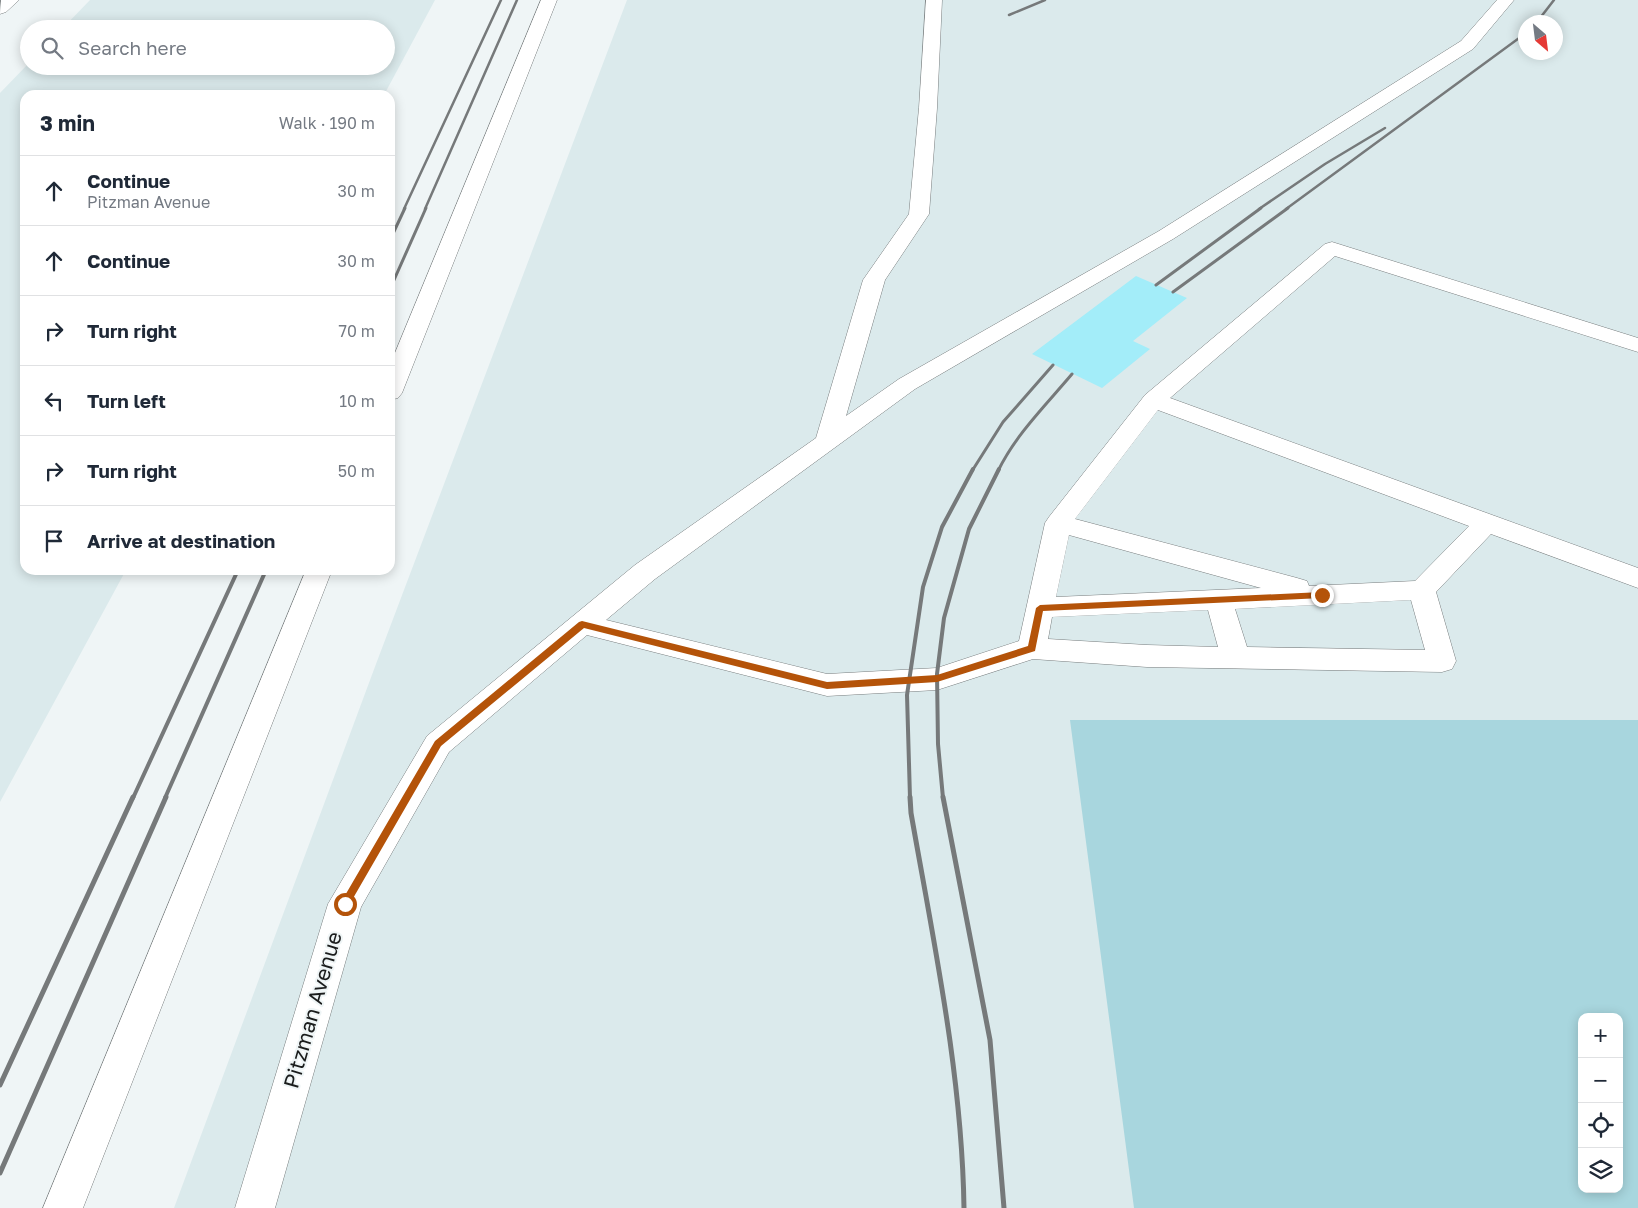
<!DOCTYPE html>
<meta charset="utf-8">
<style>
:root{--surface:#fff;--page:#f6f6f7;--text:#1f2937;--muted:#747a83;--line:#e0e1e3}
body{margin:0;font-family:"Golos Text",sans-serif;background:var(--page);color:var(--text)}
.controls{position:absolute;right:15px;bottom:15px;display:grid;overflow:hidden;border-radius:10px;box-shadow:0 2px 12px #0003}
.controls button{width:45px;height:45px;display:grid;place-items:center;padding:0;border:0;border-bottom:1px solid var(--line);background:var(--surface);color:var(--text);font:25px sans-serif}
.compass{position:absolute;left:1518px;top:15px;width:45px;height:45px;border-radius:50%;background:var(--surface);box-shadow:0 2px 12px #0003;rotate:152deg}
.stop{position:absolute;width:15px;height:15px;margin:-11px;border:4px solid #b45309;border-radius:50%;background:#fff}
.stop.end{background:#b45309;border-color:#fff;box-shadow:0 1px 5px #0008}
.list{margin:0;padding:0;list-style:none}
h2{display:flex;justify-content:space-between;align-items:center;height:65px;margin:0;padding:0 20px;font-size:21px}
h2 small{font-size:16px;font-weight:400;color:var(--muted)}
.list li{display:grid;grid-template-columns:32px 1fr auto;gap:15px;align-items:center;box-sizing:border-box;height:70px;padding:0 20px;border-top:1px solid var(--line)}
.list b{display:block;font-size:19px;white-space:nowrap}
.list p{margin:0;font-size:16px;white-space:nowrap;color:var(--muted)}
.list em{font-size:16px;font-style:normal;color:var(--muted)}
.icon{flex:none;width:28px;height:28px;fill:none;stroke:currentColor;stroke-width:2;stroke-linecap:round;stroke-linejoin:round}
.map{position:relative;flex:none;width:1638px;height:1208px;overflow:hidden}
.search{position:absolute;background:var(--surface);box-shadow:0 2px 12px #0003;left:20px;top:20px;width:375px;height:55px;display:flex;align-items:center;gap:12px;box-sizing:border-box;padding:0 18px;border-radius:28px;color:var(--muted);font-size:19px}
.panel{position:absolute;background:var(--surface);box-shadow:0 2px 12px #0003;left:20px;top:90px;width:375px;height:485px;border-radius:15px}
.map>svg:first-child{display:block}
.built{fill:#dbeaec;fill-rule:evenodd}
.green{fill:#a8d6de;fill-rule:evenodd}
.building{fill:#a3edf9}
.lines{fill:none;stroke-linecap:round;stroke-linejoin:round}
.minor-casing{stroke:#797e7f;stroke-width:1}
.minor{fill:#fff;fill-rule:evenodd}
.rail-far3{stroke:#76797a;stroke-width:2.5}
.rail-far2{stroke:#76797a;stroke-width:3}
.rail-far1{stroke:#76797a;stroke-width:4}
.rail{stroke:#76797a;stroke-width:5}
.route{fill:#b45309}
.labels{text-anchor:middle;stroke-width:4;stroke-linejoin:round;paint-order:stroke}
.near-street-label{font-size:21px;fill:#1a1c1c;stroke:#eff5f6}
</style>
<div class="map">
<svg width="1638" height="1208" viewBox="0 0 1638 1208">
<rect width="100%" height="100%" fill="#eff5f6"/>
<path class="built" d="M90,0h345l-51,95h-359v475h101l-126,232v-709l29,-30v3h357v-37h-324z
M627,0h1011v1208h-1464l202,-544zM1526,22h30v30h-30zM1582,1017h37v172h-37z"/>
<path class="green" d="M1070,720h568v488h-504zM1582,1017h37v172h-37z"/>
<path class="building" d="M1136,276l51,22 -54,43 17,8 -48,39 -70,-34z"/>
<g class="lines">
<defs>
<path id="minor" d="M1,0h18l-13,12 -6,2z
M541,0h16l-155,393 -4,5 -8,2v-35z
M926,0h16l-5,108 -8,106 -44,66 -39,136 53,-37 260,-148 302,-190 36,-41h17l-41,49 -300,190 -258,150 -260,190 -49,41 221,54 110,-6 82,-27 26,-118 4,-6 96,-122 180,-151 7,-2 306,96v14l-303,-96 -165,142 468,170v20l-147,-54 -55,58 20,69 -4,8 -10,3 -295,-5 -114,-8 -96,31 -110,6 -240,-61 -138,117 -88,155 -86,301h-40l93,-304 99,-168 208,-171 181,-127 47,-158 46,-66 10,-106zM1158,410l311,116 -54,55 -106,5 -2,-5 -10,-3 -222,-59zM1069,535l192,53 -205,9zM1411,600l14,50 -178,-3 -12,-38zM1208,610l10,37 -71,-2 -99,-6 4,-22z
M306,570h26l-249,638h-40z"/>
</defs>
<use href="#minor" class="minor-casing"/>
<use href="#minor" class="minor"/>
<path class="rail-far3" d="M1009,15l36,-15
M1537,22l17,-22
M404,209l97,-209
M425,209l92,-209
M1259,209l66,-45 60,-36
M1286,209l240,-176"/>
<path class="rail-far2" d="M390,240l15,-32
M1156,285l105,-77
M390,289l36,-81
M1173,292l115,-84
M972,471l31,-49 50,-57
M998,471c18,-37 48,-66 74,-97"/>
<path class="rail-far1" d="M133,798l105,-228
M165,798l101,-228
M910,798l-3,-103 16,-108 19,-60 31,-58
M943,798l-5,-54 -1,-70 7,-56 25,-89 30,-60"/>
<path class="rail" d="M910,797l1,16c23,131 51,262 53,395
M943,797l47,243 14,168
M0,1085l133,-288
M0,1173l166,-376"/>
</g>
<path class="route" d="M1322,592l4,3 -4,3 -279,13 -8,40 -98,31 -110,7 -243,-61 -143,118 -93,161 -3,1 -5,-4 95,-163 144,-119 3,-1 245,61 110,-7 91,-29 8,-38 4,-3z"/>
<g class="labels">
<g class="near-street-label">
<text transform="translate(313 1010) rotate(-74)" y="7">Pitzman Avenue</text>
</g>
</g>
</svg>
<div class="controls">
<button>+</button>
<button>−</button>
<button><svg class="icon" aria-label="locate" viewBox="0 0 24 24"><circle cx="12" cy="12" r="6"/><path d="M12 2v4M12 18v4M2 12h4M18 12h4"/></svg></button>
<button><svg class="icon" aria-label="layers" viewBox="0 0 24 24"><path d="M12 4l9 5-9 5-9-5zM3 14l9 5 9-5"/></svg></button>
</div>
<svg class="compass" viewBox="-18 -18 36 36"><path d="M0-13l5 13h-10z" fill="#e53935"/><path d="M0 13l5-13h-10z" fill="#747a83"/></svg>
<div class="stop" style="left:345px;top:904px"></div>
<div class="stop end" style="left:1322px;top:595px"></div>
<div class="search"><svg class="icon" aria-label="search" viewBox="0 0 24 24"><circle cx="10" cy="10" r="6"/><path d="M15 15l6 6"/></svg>Search here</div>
<section class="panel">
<h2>3 min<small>Walk · 190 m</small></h2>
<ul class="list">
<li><svg class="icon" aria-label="ahead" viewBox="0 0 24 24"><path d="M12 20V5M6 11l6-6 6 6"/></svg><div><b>Continue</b><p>Pitzman Avenue</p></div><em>30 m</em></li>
<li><svg class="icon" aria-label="ahead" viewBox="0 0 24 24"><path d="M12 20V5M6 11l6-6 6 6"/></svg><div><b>Continue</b></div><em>30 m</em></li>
<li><svg class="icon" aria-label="right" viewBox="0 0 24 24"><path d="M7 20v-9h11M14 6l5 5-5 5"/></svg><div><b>Turn right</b></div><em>70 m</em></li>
<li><svg class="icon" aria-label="left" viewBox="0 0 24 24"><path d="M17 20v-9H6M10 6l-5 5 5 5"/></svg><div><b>Turn left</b></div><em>10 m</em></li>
<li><svg class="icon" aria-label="right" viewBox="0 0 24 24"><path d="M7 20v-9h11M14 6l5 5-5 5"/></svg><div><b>Turn right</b></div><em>50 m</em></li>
<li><svg class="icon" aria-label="arrive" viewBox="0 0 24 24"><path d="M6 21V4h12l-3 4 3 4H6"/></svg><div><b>Arrive at destination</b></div></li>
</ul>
</section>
</div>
